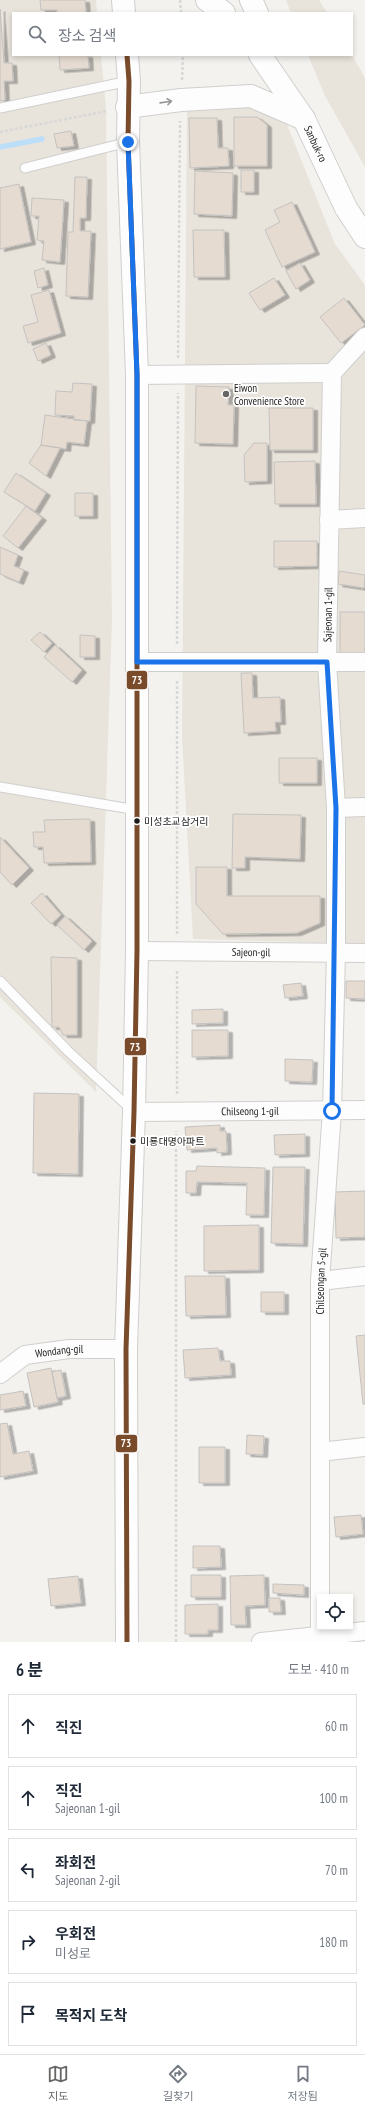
<!DOCTYPE html>
<html lang="ko">
<meta charset="utf-8">
<style>
:root{--surface:#fff;--page:#f2f2f3;--text:#1f2937;--muted:#747a83;--line:#e0e1e3;--accent:#686664}
body{margin:0;font-family:"PT Sans Narrow","Noto Sans KR",sans-serif;background:var(--page);color:var(--text)}
.controls{position:absolute;right:12px;bottom:12px;display:grid;overflow:hidden;border-radius:0px;box-shadow:0 2px 6px #0003}
.controls button{width:36px;height:36px;display:grid;place-items:center;padding:0;border:0;border-bottom:1px solid var(--line);background:var(--surface);color:var(--text);font:20px sans-serif}
.stop{position:absolute;width:12px;height:12px;margin:-9px;border:3px solid #1a73e8;border-radius:50%;background:#fff}
.stop.end{background:#1a73e8;border-color:#fff;box-shadow:0 1px 4px #0008}
.list{margin:0;padding:0;list-style:none}
h2{display:flex;justify-content:space-between;align-items:center;height:52px;margin:0;padding:0 16px;font-size:17px}
h2 small{font-size:13px;font-weight:400;color:var(--muted)}
.list li{display:grid;grid-template-columns:26px 1fr auto;gap:12px;align-items:center;box-sizing:border-box;height:64px;margin:0 8px 8px;padding:0 8px;border:1px solid var(--line);border-radius:0px}
.list b{display:block;font-size:15px;white-space:nowrap}
.list p{margin:0;font-size:13px;white-space:nowrap;color:var(--muted)}
.list em{font-size:13px;font-style:normal;color:var(--muted)}
.icon{flex:none;width:22px;height:22px;fill:none;stroke:currentColor;stroke-width:2;stroke-linecap:round;stroke-linejoin:round}
.map{position:relative;flex:none;width:365px;height:1642px;overflow:hidden}
.search{position:absolute;background:var(--surface);box-shadow:0 2px 6px #0003;left:12px;right:12px;top:12px;height:44px;display:flex;align-items:center;gap:10px;box-sizing:border-box;padding:0 14px;border-radius:0px;color:var(--muted);font-size:15px}
.sheet{height:412px;background:var(--surface)}
nav{display:flex;justify-content:space-around;align-items:center;box-sizing:border-box;height:56px;border-top:1px solid var(--line);background:var(--surface);font-size:11px;color:var(--muted)}
nav a{display:grid;justify-items:center;gap:2px}
nav .on{color:var(--accent)}
.map>svg:first-child{display:block}
.built{fill:#e8e3db}
.lines{fill:none;stroke-linecap:round;stroke-linejoin:round}
.stream{stroke:#bcdef9;stroke-width:5.5}
.building{fill:#e5dbd1;stroke:#c4c2c0;filter:url(#shadow)}
.lane-casing{stroke:#d0cfcd;stroke-width:11}
.street-casing{stroke:#d0cfcd;stroke-width:20}
.secondary-casing{stroke:#d0cfcd;stroke-width:24}
.path{stroke:#d9d8d8;stroke-width:2.5;stroke-dasharray:3 2;stroke-linecap:butt}
.lane{stroke:#fdfdfd;stroke-width:9}
.street{stroke:#fdfdfd;stroke-width:18}
.secondary{stroke:#fdfdfd;stroke-width:22}
.bus-1-casing{stroke:#fff;stroke-width:8}
.bus-1{stroke:#7a4b2a;stroke-width:5}
.oneway{stroke:#989796}
.route{stroke:#1a73e8;stroke-width:5}
.poi-dot{fill:#686664;stroke:#fff;stroke-width:1.5}
.bus-dot{fill:#1c1b19;stroke:#fff;stroke-width:1.5}
.labels{text-anchor:middle;stroke-width:3.5;stroke-linejoin:round;paint-order:stroke}
.bus-label{font-size:10px;fill:#1c1b19;stroke:#fff;text-anchor:start}
.street-label{font-size:11px;fill:#1c1b19;stroke:#fff}
.poi-label{font-size:11px;fill:#1c1b19;stroke:#fff;text-anchor:start}
.line-badge{stroke:#fff;stroke-width:1.5}
.badge-label{font-size:11px;text-anchor:middle;font-weight:bold;fill:#fff}
</style>
<div class="map">
<svg width="365" height="1642" viewBox="0 0 365 1642">
<defs>
<filter id="shadow"><feDropShadow dx="4.5" dy="2.5" stdDeviation="0" flood-color="#0004"/></filter>
</defs>
<rect width="100%" height="100%" fill="#f4f2ef"/>
<path class="built" d="M0,0h96l1,13h-84v42h88l5,52 6,514 -16,471 -96,-95z
M286,0h33l8,13h-36z
M308,55h44l13,23v89l-40,-71z
M245,101l41,21 49,122 30,41v659l-172,-5 -11,-203 5,-628z"/>
<g class="lines">
<path class="stream" d="M0,147l42,-8"/>
</g>
<path class="building" d="M40,0h45l1,13h-29v-3h-16z
M0,9l4,54h8l1,18h-9l1,19 -5,1z
M59,55h29l1,13 -29,2z
M234,117h23l10,8v41h-33z
M189,118h28l1,30h10l1,18 -39,2z
M71,131l3,15 -17,2 -3,-14z
M241,170h13v22h-13z
M195,171l38,2 -1,43 -38,-2z
M75,177h12l-1,41h-6v13h11l-3,66 -22,-1 2,-64h5z
M19,184l12,58 -31,7v-61z
M32,198l32,2 -4,62 -18,-2 2,-19 -7,-1 2,-24h-8z
M292,202l23,50 -33,15 -17,-37 15,-8 -6,-12z
M193,230h31l1,47h-31z
M300,263l10,17 -14,9 -10,-18z
M44,268l4,17 -10,3 -4,-17z
M274,278l11,17 -25,15 -11,-17z
M49,290l12,43 -33,10 -5,-17 15,-4 -7,-27z
M344,298l21,27 -24,18 -21,-26z
M46,343l5,12 -13,6 -5,-12z
M73,383l19,1 -2,37 -16,-1v-4l-19,-1 1,-24 16,1z
M196,386l33,1 -1,18h6l-1,39 -38,-1z
M269,408h44v42h-43z
M45,415l42,6 -3,23 -17,-2 -1,7 -25,-4z
M254,443h13v38l-22,1 -1,-27z
M41,445l19,3 -14,28 -17,-13z
M315,461l1,43h-41l-1,-42z
M16,473l30,20 -11,18 -31,-19z
M75,493h18v23h-18z
M26,506l16,12 -24,30 -15,-12z
M274,541h43v25l-43,1z
M0,547l18,8 -4,11 10,4 -5,12 -19,-8z
M339,571l26,4 -1,13 -26,-4z
M340,612h25v42h-25z
M40,632l12,11 -8,9 -13,-12z
M80,635l15,1v21h-15z
M55,645l27,25 -10,12 -28,-25z
M241,673h11l1,25 27,-1 1,25h-6l1,9 -32,2z
M279,758h38v25h-38z
M233,814l68,1 -1,44 -55,-2v11h-13z
M90,819l1,43 -47,1 -1,-16h-9l-1,-15h12l-1,-12z
M0,837l29,31 -17,17 -12,-13z
M196,867h31v29h93v27l-23,10 -74,1 -27,-30z
M42,893l19,22 -10,9 -20,-21z
M65,916l27,25 -8,9 -27,-25z
M51,957l26,1v77h-14l-4,-8h-7z
M346,981h19v18l-19,-1z
M301,983l2,13 -18,2 -2,-13z
M223,1009v14l-31,1v-14z
M192,1030h36v26l-36,1z
M285,1059l28,1 -1,22 -27,-1z
M34,1093l45,1 -1,80 -45,-1z
M220,1125v6h6l1,21 -10,1v-5l-30,2 -2,-23z
M305,1134v20l-30,1 -1,-20z
M197,1166l68,2 -1,47h-18l1,-32 -50,-1 -1,11h-10v-22h10z
M273,1167h32l-2,77 -32,-1z
M365,1191v46l-29,1 -1,-46z
M259,1225v45l-55,1v-45z
M185,1276h40l1,39 -40,1z
M261,1292h23v20h-23z
M365,1335v69h-2l-7,-68z
M218,1348l2,13h10l1,14 -46,3 -2,-28z
M51,1368l7,34 -24,5 -7,-34z
M61,1370l5,26 -9,2 -5,-26z
M23,1391l3,15 -26,4v-15z
M7,1423l6,31 16,-3 4,20 -33,6v-53z
M247,1435l17,1 -1,19 -17,-1z
M199,1447h26v36h-26z
M361,1515l2,19 -27,3 -2,-20z
M193,1546h27l1,21 -28,1z
M191,1575h30v22h-30z
M264,1575l1,30 -20,1 1,19h-15l-1,-49z
M78,1576l3,27 -30,3 -3,-27z
M273,1584l31,1v10l-31,-2z
M269,1598h11l1,14h-12z
M218,1604v26h-10v4h-23v-29z"/>
<g class="lines">
<defs>
<path id="lane" d="M0,108l129,-27
M25,168l103,-26
M0,787l137,23
M0,981l69,71 63,58"/>
<g id="street">
<path d="M137,375l195,-2"/>
<path d="M329,520l36,-2"/>
<path d="M137,662h228"/>
<path d="M336,808l29,-1"/>
<path id="s1" d="M137,951l228,2"/>
<path id="s2" d="M134,1112l231,-2"/>
<path d="M320,1281l45,-5"/>
<path id="s3" d="M0,1374l25,-19 44,-6h57"/>
<path d="M320,1452l45,-5"/>
<path id="s4" d="M320,1597v-316l12,-170 4,-158v-145l-9,-146 5,-289 33,-36"/>
<path d="M261,1642l104,-11"/>
<path d="M320,1642v-45"/>
</g>
<g id="secondary">
<path d="M123,0l1,13"/>
<path d="M207,0l17,13"/>
<path d="M251,0l6,13"/>
<path id="s5" d="M260,55l44,64 42,89 19,29"/>
<path d="M127,107l54,-7 70,-4 53,23"/>
<path d="M127,1642l-1,-293 8,-237 3,-161v-576l-9,-233 1,-61 -2,-26"/>
</g>
</defs>
<use href="#lane" class="lane-casing"/>
<use href="#street" class="street-casing"/>
<use href="#secondary" class="secondary-casing"/>
<path class="path" d="M180,0l1,13
M182,80l1,-25
M0,132l107,-21
M178,358l2,-237
M177,644l1,-251
M177,934v-253
M177,1094v-125
M176,1642v-511"/>
<use href="#lane" class="lane"/>
<use href="#street" class="street"/>
<use href="#secondary" class="secondary"/>
<defs>
<path id="bus-1" d="M127,1642l-1,-293 8,-237 3,-161v-576l-9,-233 1,-61 -2,-26"/>
</defs>
<use href="#bus-1" class="bus-1-casing"/>
<use href="#bus-1" class="bus-1"/>
</g>
<defs><path id="oneway-shaft" d="M-6 0H5M1.5-3L5.5 0L1.5 3" fill="none" stroke-width="1.6" stroke-linecap="round" stroke-linejoin="round"/></defs>
<use class="oneway" href="#oneway-shaft" transform="translate(166 102) rotate(-8)"/>
<g class="lines">
<path class="route" d="M128,142l9,233v287h190l9,146 -4,303"/>
</g>
<circle class="poi-dot" cx="226" cy="394" r="4"/>
<g class="bus-dot">
<circle cx="137" cy="821" r="3.5"/>
<circle cx="133" cy="1141" r="3.5"/>
</g>
<g class="labels">
<g class="bus-label">
<text x="144" y="825">미성초교삼거리</text>
<text x="140" y="1145">미룡대명아파트</text>
</g>
<g class="street-label">
<text dy="4" stroke="none"><textPath href="#s5" startOffset="105">Sanbuk-ro</textPath></text>
<text dy="4" stroke="none"><textPath href="#s4" startOffset="983">Sajeonan 1-gil</textPath></text>
<text dy="4" stroke="none"><textPath href="#s1" startOffset="114">Sajeon-gil</textPath></text>
<text dy="4" stroke="none"><textPath href="#s2" startOffset="116">Chilseong 1-gil</textPath></text>
<text dy="4" stroke="none"><textPath href="#s4" startOffset="316">Chilseongan 5-gil</textPath></text>
<text dy="4" stroke="none"><textPath href="#s3" startOffset="66">Wondang-gil</textPath></text>
</g>
<g class="poi-label">
<text x="234" y="392">Eiwon<tspan x="234" dy="13">Convenience Store</tspan></text>
</g>
</g>
<g class="line-badge">
<rect x="126" y="670" width="22" height="20" rx="4" fill="#7a4b2a"/>
<rect x="124" y="1037" width="23" height="19" rx="4" fill="#7a4b2a"/>
<rect x="115" y="1434" width="23" height="19" rx="4" fill="#7a4b2a"/>
</g>
<g class="badge-label">
<text x="137" y="684">73</text>
<text x="135" y="1051">73</text>
<text x="126" y="1447">73</text>
</g>
</svg>
<div class="controls">
<button><svg class="icon" aria-label="locate" viewBox="0 0 24 24"><circle cx="12" cy="12" r="6"/><path d="M12 2v4M12 18v4M2 12h4M18 12h4"/></svg></button>
</div>
<div class="stop" style="left:332px;top:1111px"></div>
<div class="stop end" style="left:128px;top:142px"></div>
<div class="search"><svg class="icon" aria-label="search" viewBox="0 0 24 24"><circle cx="10" cy="10" r="6"/><path d="M15 15l6 6"/></svg>장소 검색</div>
</div>
<section class="sheet">
<h2>6 분<small>도보 · 410 m</small></h2>
<ul class="list">
<li><svg class="icon" aria-label="ahead" viewBox="0 0 24 24"><path d="M12 20V5M6 11l6-6 6 6"/></svg><div><b>직진</b></div><em>60 m</em></li>
<li><svg class="icon" aria-label="ahead" viewBox="0 0 24 24"><path d="M12 20V5M6 11l6-6 6 6"/></svg><div><b>직진</b><p>Sajeonan 1-gil</p></div><em>100 m</em></li>
<li><svg class="icon" aria-label="left" viewBox="0 0 24 24"><path d="M17 20v-9H6M10 6l-5 5 5 5"/></svg><div><b>좌회전</b><p>Sajeonan 2-gil</p></div><em>70 m</em></li>
<li><svg class="icon" aria-label="right" viewBox="0 0 24 24"><path d="M7 20v-9h11M14 6l5 5-5 5"/></svg><div><b>우회전</b><p>미성로</p></div><em>180 m</em></li>
<li><svg class="icon" aria-label="arrive" viewBox="0 0 24 24"><path d="M6 21V4h12l-3 4 3 4H6"/></svg><div><b>목적지 도착</b></div></li>
</ul>
</section>
<nav>
<a class="on"><svg class="icon" aria-label="map" viewBox="0 0 24 24"><path d="M3 6l6-2 6 2 6-2v14l-6 2-6-2-6 2zM9 4v14M15 6v14"/></svg>지도</a>
<a><svg class="icon" aria-label="directions" viewBox="0 0 24 24"><path d="M12 3l9 9-9 9-9-9zM9 14v-3h6M13 9l2 2-2 2"/></svg>길찾기</a>
<a><svg class="icon" aria-label="saved" viewBox="0 0 24 24"><path d="M7 4h10v16l-5-4-5 4z"/></svg>저장됨</a>
</nav>
